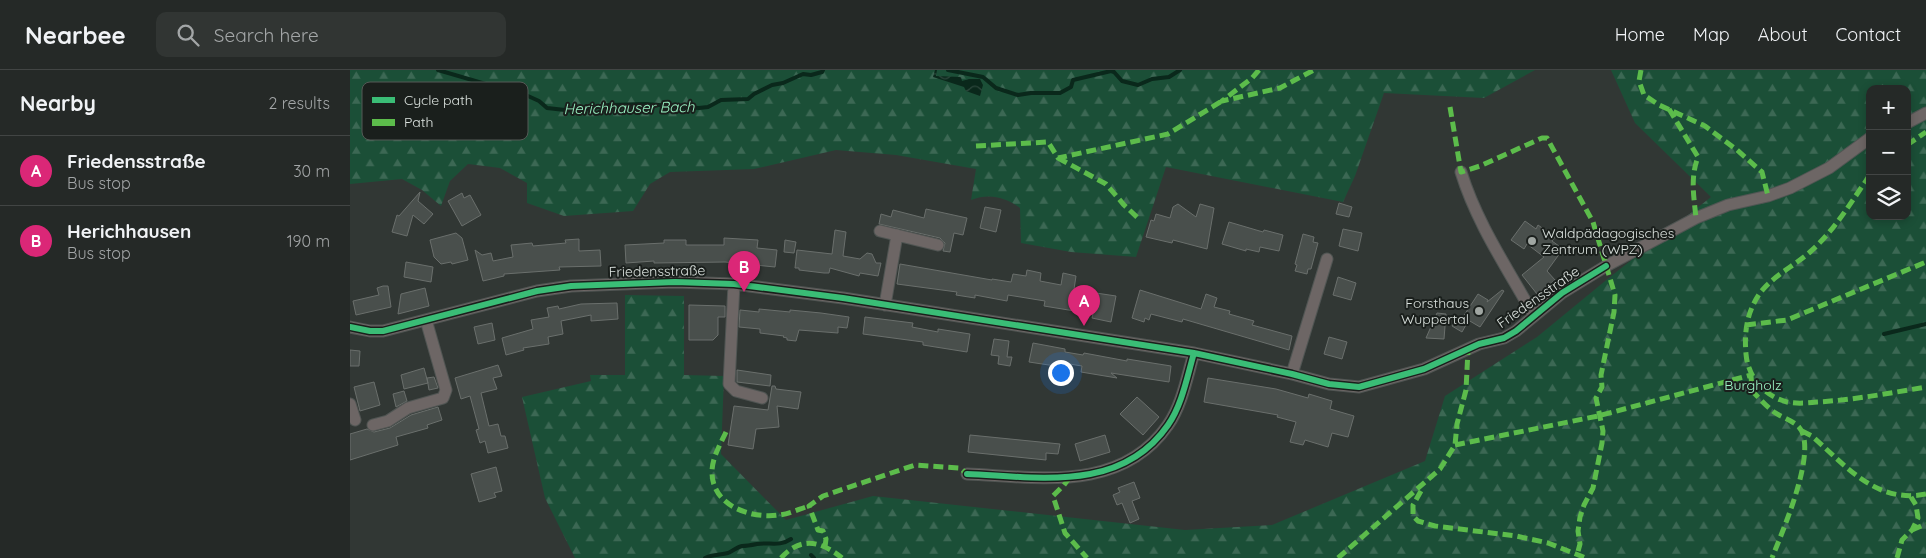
<!DOCTYPE html>
<meta charset="utf-8">
<style>
:root{--surface:#252927;--page:#313533;--text:#f1f3f6;--muted:#a3a6a7;--line:#424544;--accent:#db2777}
body{margin:0;font-family:Quicksand,sans-serif;background:var(--page);color:var(--text)}
.controls{position:absolute;right:15px;top:15px;display:grid;overflow:hidden;border-radius:10px;box-shadow:0 2px 8px #0003}
.controls button{width:45px;height:45px;display:grid;place-items:center;padding:0;border:0;border-bottom:1px solid var(--line);background:var(--surface);color:var(--text);font:25px sans-serif}
.you{position:absolute;left:710px;top:302px;width:18px;height:18px;margin:-12px;border:4px solid #fff;border-radius:50%;background:#1a73e8;box-shadow:0 0 0 8px #1a73e833}
.badge{display:grid;place-items:center;width:32px;height:32px;border-radius:50%;background:var(--accent);color:#fff;font-size:16px;font-weight:700}
.pin{position:absolute;translate:-50% -41px;filter:drop-shadow(0 1px 2px #0008)}
.pin::after{content:'';position:absolute;top:26px;width:18px;height:15px;background:inherit;clip-path:polygon(0 0,100% 0,50% 100%)}
.list{margin:0;padding:0;list-style:none}
h2{display:flex;justify-content:space-between;align-items:center;height:65px;margin:0;padding:0 20px;font-size:21px}
h2 small{font-size:16px;font-weight:400;color:var(--muted)}
.list li{display:grid;grid-template-columns:32px 1fr auto;gap:15px;align-items:center;box-sizing:border-box;height:70px;padding:0 20px;border-top:1px solid var(--line)}
.list b{display:block;font-size:19px;white-space:nowrap}
.list p{margin:0;font-size:16px;white-space:nowrap;color:var(--muted)}
.list em{font-size:16px;font-style:normal;color:var(--muted)}
.icon{flex:none;width:28px;height:28px;fill:none;stroke:currentColor;stroke-width:2;stroke-linecap:round;stroke-linejoin:round}
.map{position:relative;flex:none;width:1576px;height:488px;overflow:hidden}
header{display:flex;align-items:center;gap:30px;box-sizing:border-box;height:70px;padding:0 25px;background:var(--surface);border-bottom:1px solid var(--line)}
header strong{font-size:24px}
nav{display:flex;gap:28px;margin-inline-start:auto;font-size:18px}
.search{width:350px;height:45px;background:var(--page);display:flex;align-items:center;gap:12px;box-sizing:border-box;padding:0 18px;border-radius:10px;color:var(--muted);font-size:19px}
main{display:flex}
aside{flex:1;background:var(--surface)}
.map>svg:first-child{display:block}
.forest{fill:url(#forest-firs);fill-rule:evenodd}
.water{fill:url(#water-waves)}
.lines{fill:none;stroke-linecap:round;stroke-linejoin:round}
.stream{stroke:#0a281b;stroke-width:4}
.building{fill:#494f4c;stroke:#6a6f6c}
.minor-casing{stroke:#505553;stroke-width:13}
.minor{stroke:#6d6665;stroke-width:11}
.quiet{stroke:#5cbc4b;stroke-width:5;stroke-dasharray:10 5;stroke-linecap:butt}
.cycleway-casing{stroke:#1a1f1c;stroke-width:9}
.cycleway{stroke:#3abd76;stroke-width:6}
.poi-dot{fill:#a0a6a2;stroke:#1a1f1c;stroke-width:2}
.labels{text-anchor:middle;stroke-width:4;stroke-linejoin:round;paint-order:stroke}
.poi-label{font-size:14px;fill:#dbe2de;stroke:#1a1f1c;text-anchor:start}
.street-label{font-size:14px;fill:#dbe2de;stroke:#1a1f1c}
.park-label{font-size:14px;fill:#9cf5c5;stroke:#1a1f1c}
.water-label{font-size:15px;font-style:italic;fill:#9af2c3;stroke:#1a1f1c}
.key{fill:#1a1f1c;stroke:#545a56;stroke-width:1}
.key-label{font-size:14px;fill:#dbe2de}
</style>
<header>
<strong>Nearbee</strong>
<div class="search"><svg class="icon" aria-label="search" viewBox="0 0 24 24"><circle cx="10" cy="10" r="6"/><path d="M15 15l6 6"/></svg>Search here</div>
<nav><a>Home</a><a>Map</a><a>About</a><a>Contact</a></nav>
</header>
<main>
<aside>
<h2>Nearby<small>2 results</small></h2>
<ul class="list">
<li><span class="badge">A</span><div><b>Friedensstraße</b><p>Bus stop</p></div><em>30 m</em></li>
<li><span class="badge">B</span><div><b>Herichhausen</b><p>Bus stop</p></div><em>190 m</em></li>
</ul>
</aside>
<div class="map">
<svg width="1576" height="488" viewBox="0 0 1576 488">
<defs>
<pattern id="forest-firs" width="22" height="20" patternUnits="userSpaceOnUse" patternTransform="scale(1.25)"><rect width="22" height="20" fill="#1b4f37"/><path d="M5 1l3.5 6h-7zM16 11l3.5 6h-7z" fill="#3c6854"/></pattern>
<pattern id="water-waves" width="16" height="10" patternUnits="userSpaceOnUse" patternTransform="scale(1.25)"><rect width="16" height="10" fill="#0a281b"/><path d="M0 5q4-4 8 0t8 0" fill="none" stroke="#2d473c"/></pattern>
</defs>
<rect width="100%" height="100%" fill="#313734"/>
<path class="forest" d="M0,0h1185l-51,28 -100,-5 -29,83 -12,26 -177,-35 -30,90 -65,-5 -50,-9 -1,-35c-15,-11 -31,-15 -49,-8l5,-31 -80,-14 -60,-5 -82,19 -84,3 -20,12 -17,27 -69,5 -37,-13v-20l-27,-15 -32,-4 -18,17 -9,25 -19,-16 -20,-11 -52,5z
M1261,0h315v488h-1351l-30,-60 -23,-101 69,-16 -1,-6h35v-80l59,1v79l40,1 -3,78 65,66 87,-24 312,34 87,-5 153,-64 20,-65 92,-59 73,-60 101,-80 -76,-74zM1520,19h37v127h-37z"/>
<path class="water" d="M585,0h2l-1,6 25,1 1,4 7,-2h11l3,6 -3,11 -14,-5 -2,-4 -31,-10z"/>
<g class="lines">
<path class="stream" d="M88,0l72,21 7,6 11,-1 11,5 8,7 27,3 35,-6 36,-1 54,4 9,-1 13,-7 27,-1 6,-5 18,-9 11,-2 20,-9 8,1 11,-3 1,-2
M598,0l35,7 13,11 22,7 13,-2h29l11,-6 2,-7 38,-9 3,1 8,9 16,4 14,-6 17,-2 11,-7
M1534,264l42,-10
M461,485l3,3
M355,488c8,-4 15,-3 23,-5 5,-2 9,-6 14,-7 5,0 10,-1 15,-2 13,-2 22,3 34,-5"/>
</g>
<path class="building" d="M70,122l-2,9 15,13 -9,10 -11,-9 -6,21 -15,-4 5,-17 2,1z
M112,123l2,5 6,-3 11,20 -19,11 -14,-25z
M989,133l13,4 -3,10 -13,-3z
M828,134l18,13 4,-13 14,4 -7,41 -34,-9 -1,3 -26,-6 5,-17 3,1 2,-7 14,4 3,-11z
M635,137l16,3 -5,22 -16,-4z
M576,139l41,9 -4,17 -9,-2 -4,19 -7,-1 2,-8 -5,-5 -61,-14 2,-10 10,3 2,-7 31,8z
M1175,151l11,8 2,-4 17,12 -3,4 11,8 -16,22 8,9 -18,14 -15,-19 22,-18 -17,-13 -3,5 -13,-9z
M879,152l34,10 1,-2 19,5 -4,16 -19,-4 -1,5 -13,-3v2l-24,-7z
M993,159l19,4 -4,18 -19,-5z
M485,160l11,2 -3,24 17,3 7,-6 5,1 4,9h5l-3,13 -18,-3 -1,3 -29,-8 -1,5h-5l-25,-3v-2h-4l2,-18 35,4z
M106,163l6,5 6,22 -16,4 -1,-2 -10,2 -7,-7 -4,-17z
M953,164l11,3 -1,5 5,1 -7,26h-3l-1,5 -12,-3 2,-6 -2,-1z
M374,168l34,2 -1,8 20,2 -2,17 -50,-5 -71,1v-2l-28,2 -1,-18 39,-2v-3h22v5h38z
M229,169v12l21,-1 1,16 -42,1 1,3 -56,4v2l-21,5 -8,-31 7,5 9,-2 2,8 20,-4 -2,-12 21,-2 1,3 33,-3 -1,-3z
M435,170l11,2 -2,11 -10,-1z
M56,192l27,5 -2,15 -27,-5z
M550,194l92,16v-1l19,3 2,-8 13,2 1,-6 14,3 -1,8 21,4 2,-12 13,3 -3,20 22,4 1,-7 20,3 -5,26 -19,-4 1,-4 -49,-8 1,-5 -37,-6 -1,6 -32,-6v3l-19,-3 1,-3 -60,-8z
M988,207l18,6 -5,17 -18,-5z
M33,216h5l3,21 -35,8 -3,-14 26,-6 -2,-7z
M75,218l4,18 -31,8 3,-20z
M790,220l61,19 5,-15 11,4 -3,9 16,4 -1,3 25,7 -2,4 40,11 -3,14 -106,-31 -1,3 -31,-8 -2,6 -4,-2 -1,4 -12,-4z
M1152,220l2,1 -24,36 -17,-10 15,-23 10,6 -1,2z
M267,233l1,16 -27,2v-6l-30,6 2,13 -15,3 1,7 -26,4 1,2 -18,5 -4,-17 31,-9 -2,-9 18,-3 -2,-9 11,-2 1,3 22,-5z
M339,235l36,1v11h-7v18l-5,5h-24z
M409,239l31,3v-2l31,3 28,4 -2,11 -9,-1v6l-39,-3 -3,11 -9,-1v-2l-4,-1 1,-1 -24,-3v-4l-21,-2 1,-17 19,2z
M1087,243l9,1 -2,25 -18,-1z
M515,247l48,6 -1,4 26,5v-3l32,5 -3,18 -44,-7v-3l-60,-8z
M1108,247l9,6 -5,9 -10,-6z
M142,253l3,17 -17,4 -4,-17z
M979,267l18,5 -5,17 -18,-5z
M644,269l15,2 -2,16h5l-2,9 -12,-2 1,-8 -8,-1z
M683,273l32,6v3l18,3 1,-2 43,8v-2l44,7 -2,16 -58,-9 6,5 -36,-6 1,-6 -19,-3 -1,4 -33,-5z
M0,280l10,1 -1,15h-9z
M148,295l4,11 -9,2 4,11 -16,4 8,33 9,-2 3,12h4l3,12 -20,5 -3,-12 -5,2 -4,-13 3,-1 -9,-33 -9,3 -6,-21z
M74,298l4,15 -24,6 -3,-14z
M387,300l34,5 -1,11 -33,-4z
M84,307l4,11 -9,2 -2,-12z
M858,308l68,11 32,9 1,-4 23,7 -2,8 24,7 -6,21 -16,-4 -4,14 -23,-7 -2,5 -13,-3 6,-20 -19,-5 1,-2 -74,-13z
M24,312l6,23 -20,6 -6,-24z
M422,316h3l1,3 25,3 -3,17 -21,-3 2,21 -23,2 -3,20 -25,-4 6,-39 34,4z
M54,321l3,10 -11,6 -3,-13z
M787,327l22,20 -16,18 -23,-21z
M88,337l4,13 -15,5 1,3 -32,9 2,8 -48,15v-26l17,-5 7,3 16,-4 21,-13z
M620,365l90,9 -2,10 -12,-1v7l-78,-8z
M755,365l5,17 -30,9 -5,-17z
M146,397l6,24 -8,2 2,4 -17,5 -8,-28z
M784,412l6,16 -8,3 7,18 -9,4 -8,-20 -5,2 -4,-10 7,-3 -2,-4z"/>
<g class="lines">
<defs>
<path id="minor" d="M1557,53l19,-10
M1111,102c16,52 47,97 73,144
M530,161l58,14
M384,214l-5,100 7,7 26,7
M535,235l12,-70
M0,257l20,4h13l154,-40 34,-5 104,-4 59,2 109,14 274,43 77,12 98,21 37,10 30,3 65,-18 55,-25 25,-6 12,-7 46,-38 44,-27 90,-48 32,-13 40,-9 22,-8 39,-20 41,-30
M942,304l35,-115
M0,334l5,16
M23,355l15,-4 20,-13 35,-10 3,-8 -20,-70
M617,404c71,3 154,19 201,-49 14,-20 19,-48 26,-72"/>
</defs>
<use href="#minor" class="minor-casing"/>
<use href="#minor" class="minor"/>
<path class="quiet" d="M909,0l-7,8 -30,23 58,-13 34,-18
M1291,0l-2,11 5,14 15,10 46,21 32,24 25,22 6,24
M1100,37l11,65 19,-6 62,-28h5l46,84 22,73 -1,17 -13,63 1,12 -6,11 7,33 -1,12 -9,45 -9,17 -4,12 -2,14 2,13 -3,11
M1319,39l29,48c-8,21 -4,40 -2,61
M1557,75l19,-13
M626,76l72,-4 10,16 110,-24 54,-33
M708,88l48,26 18,21 14,13
M1520,105c-19,27 -35,55 -60,77 -16,14 -37,24 -50,41 -13,19 -16,38 -14,61 2,23 18,42 41,48 10,2 21,1 30,0 37,-2 73,-9 109,-15
M1396,255l41,-5 139,-58
M1401,305l1,16c7,7 14,15 22,21 7,5 17,8 24,14 22,21 -16,106 -26,132
M1452,361l10,5c34,30 64,68 114,58
M376,362c-6,13 -14,26 -14,40 0,34 39,47 67,43 10,-1 20,-6 30,-9
M1105,375l143,-29 153,-41
M720,407l-6,8 -11,11 12,37 22,25
M1071,421l-8,14v11l5,5 17,5 81,10 32,7 38,15
M1562,460l14,-6
M475,477l1,-8 -3,-8 -5,-1 -9,-24 14,-10 92,-31 45,3 7,6
M431,488c20,-22 40,-17 61,0
M988,488l102,-89 15,-24 2,-21 9,-34 2,-40
M1547,488l5,-18 10,-10 6,-12 -2,-13 -5,-8"/>
<defs>
<path id="cycleway" d="M0,257l20,4h13l154,-40 34,-5 104,-4 59,2 109,14 274,43 77,12 98,21 37,10 30,3 65,-18 55,-25 25,-6 12,-7 46,-38 44,-27
M617,404c71,3 154,19 201,-49 14,-20 19,-48 26,-72"/>
</defs>
<use href="#cycleway" class="cycleway-casing"/>
<use href="#cycleway" class="cycleway"/>
</g>
<g class="poi-dot">
<circle cx="1182" cy="171" r="5"/>
<circle cx="1129" cy="241" r="5"/>
</g>
<g class="labels">
<g class="poi-label">
<text x="1192" y="168">Waldpädagogisches<tspan x="1192" dy="16">Zentrum (WPZ)</tspan></text>
<text x="1119" y="238" text-anchor="end">Forsthaus<tspan x="1119" dy="16">Wuppertal</tspan></text>
</g>
<g class="street-label">
<text transform="translate(307 201) rotate(-1)" y="5">Friedensstraße</text>
<text transform="translate(1188 227) rotate(-35)" y="5">Friedensstraße</text>
</g>
<g class="park-label">
<text x="1403" y="320">Burgholz</text>
</g>
<g class="water-label">
<text transform="translate(279 38) rotate(-1)" y="5">Herichhauser Bach</text>
</g>
</g>
<rect x="12" y="12" width="166" height="58" rx="8" class="key"/>
<rect x="22" y="27" width="23" height="6" fill="#3abd76"/>
<rect x="22" y="49" width="23" height="7" fill="#5cbc4b"/>
<g class="key-label">
<text x="54" y="35">Cycle path</text>
<text x="54" y="57">Path</text>
</g>
</svg>
<div class="controls">
<button>+</button>
<button>−</button>
<button><svg class="icon" aria-label="layers" viewBox="0 0 24 24"><path d="M12 4l9 5-9 5-9-5zM3 14l9 5 9-5"/></svg></button>
</div>
<div class="you"></div>
<div class="pin badge" style="left:734px;top:256px">A</div>
<div class="pin badge" style="left:394px;top:222px">B</div>
</div>
</main>
